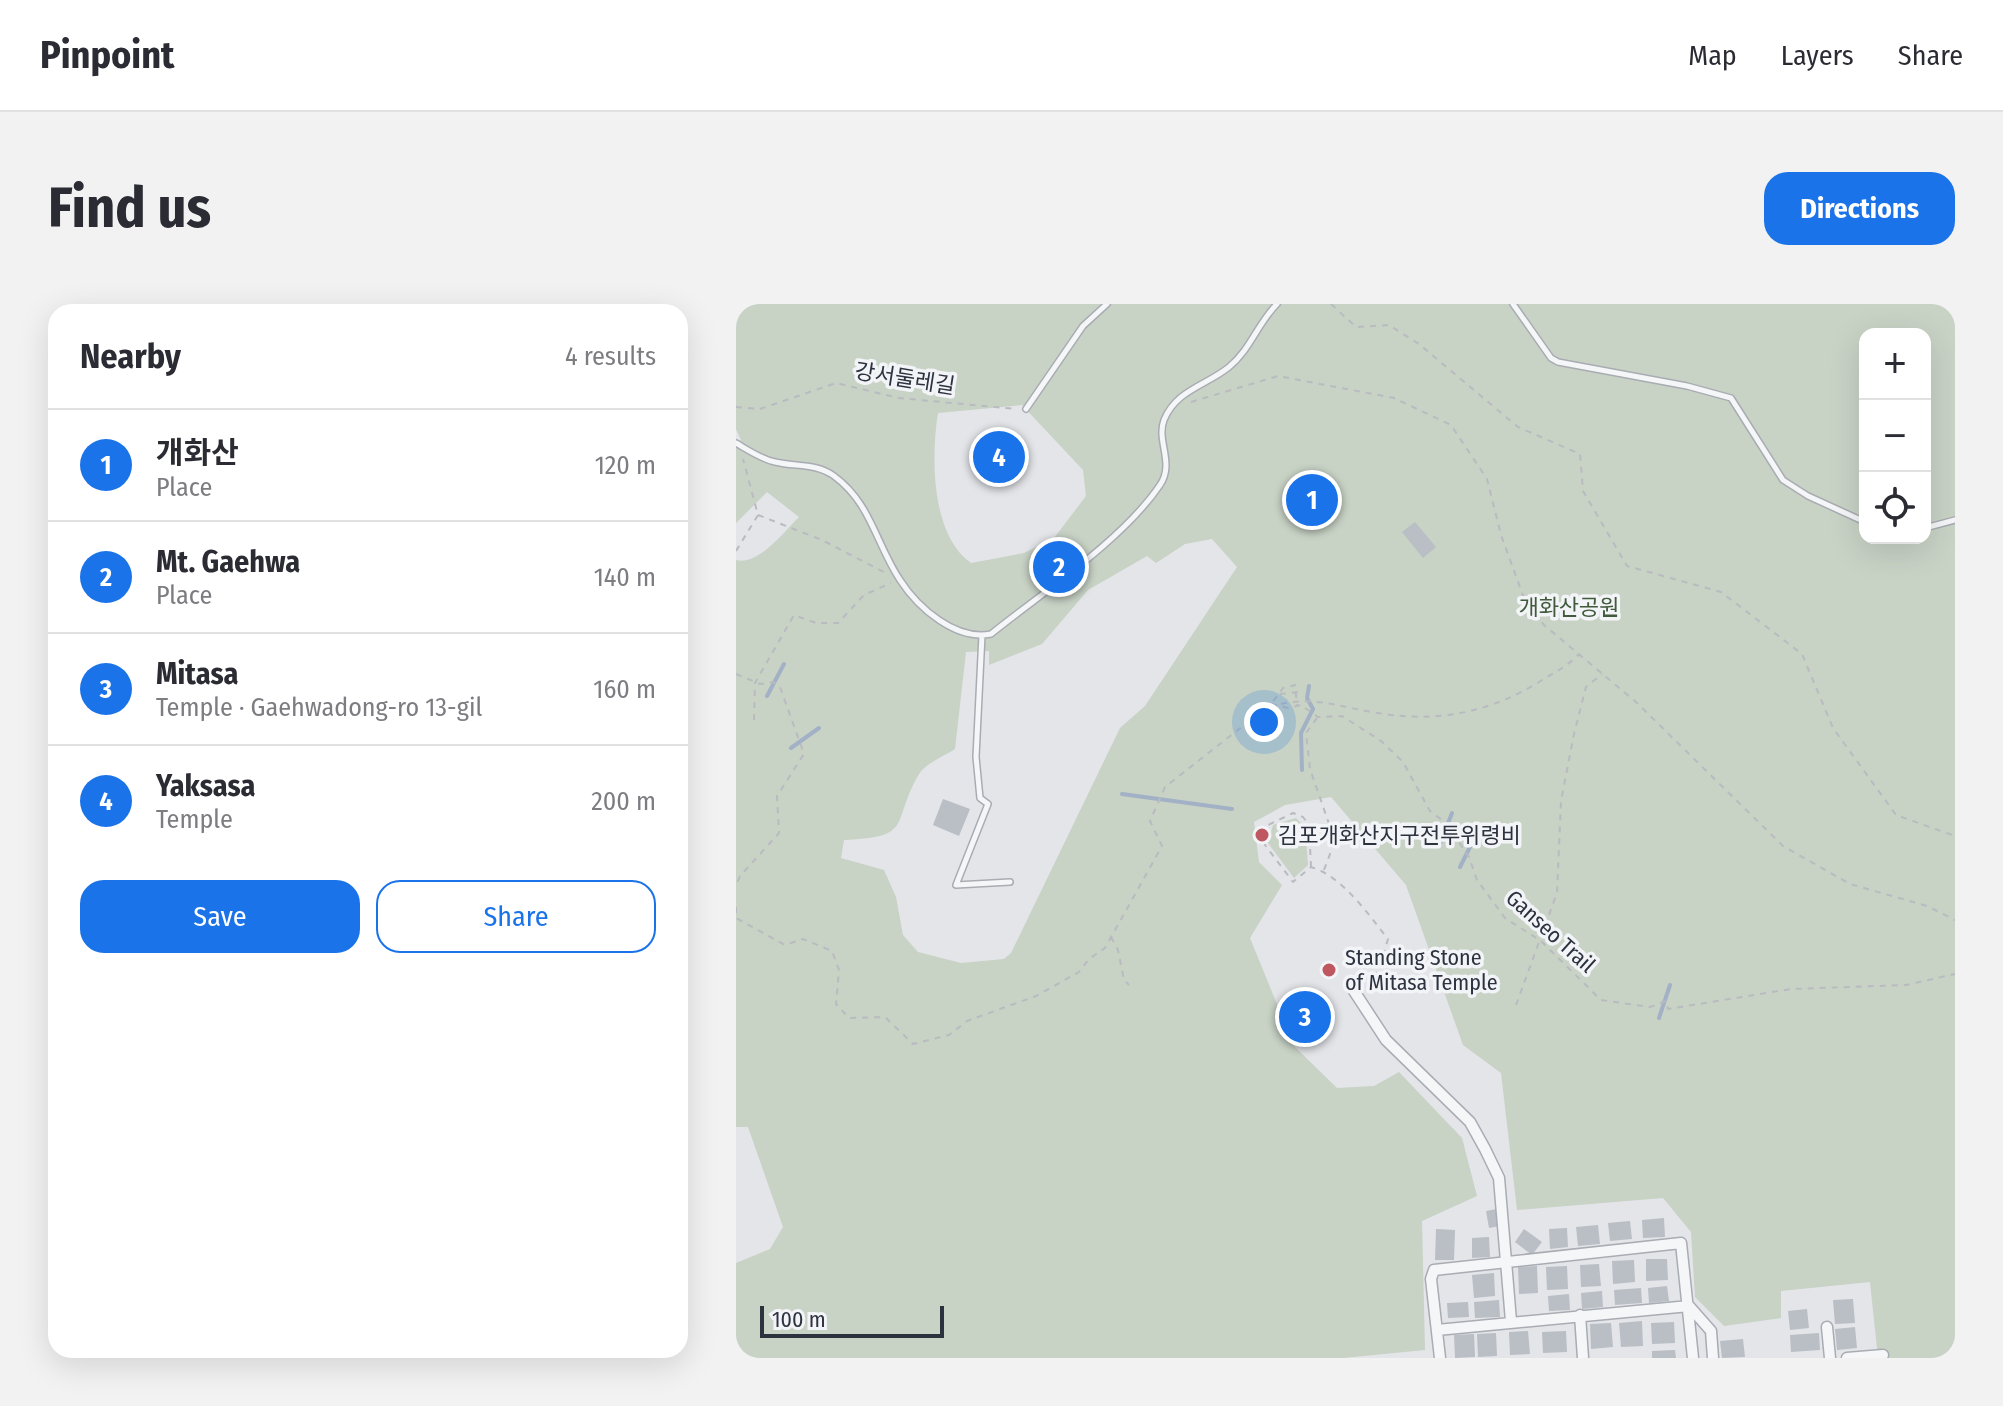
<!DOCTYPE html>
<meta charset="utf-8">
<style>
:root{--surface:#fff;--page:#f2f2f3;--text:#2b2b33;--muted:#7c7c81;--line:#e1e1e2;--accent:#1a73e8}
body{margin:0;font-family:"Fira Sans Condensed","Noto Sans KR",sans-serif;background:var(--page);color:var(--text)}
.controls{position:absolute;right:24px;top:24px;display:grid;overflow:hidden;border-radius:16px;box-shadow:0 8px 32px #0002}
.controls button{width:72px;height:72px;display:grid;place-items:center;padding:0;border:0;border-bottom:2px solid var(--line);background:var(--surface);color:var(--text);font:40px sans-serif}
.scale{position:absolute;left:24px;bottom:20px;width:184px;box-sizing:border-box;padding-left:8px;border:4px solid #2d323f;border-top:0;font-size:22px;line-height:28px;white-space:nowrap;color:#2d323f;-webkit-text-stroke:6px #f2f4f7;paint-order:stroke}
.you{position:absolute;left:528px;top:418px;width:28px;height:28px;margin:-20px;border:6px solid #fff;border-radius:50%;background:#1a73e8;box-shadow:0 0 0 12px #1a73e833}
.badge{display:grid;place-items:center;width:52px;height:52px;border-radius:50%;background:var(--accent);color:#fff;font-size:26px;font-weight:700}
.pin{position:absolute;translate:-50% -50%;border:4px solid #fff;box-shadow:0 2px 8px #0006}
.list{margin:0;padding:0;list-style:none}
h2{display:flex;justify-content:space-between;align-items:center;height:104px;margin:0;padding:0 32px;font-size:34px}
h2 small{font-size:26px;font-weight:400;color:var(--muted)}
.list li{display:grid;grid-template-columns:52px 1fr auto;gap:24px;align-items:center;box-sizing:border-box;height:112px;padding:0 32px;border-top:2px solid var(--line)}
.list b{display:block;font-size:30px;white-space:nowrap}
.list p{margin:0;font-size:26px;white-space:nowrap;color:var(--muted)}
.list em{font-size:26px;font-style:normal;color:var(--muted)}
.actions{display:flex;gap:16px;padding:24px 32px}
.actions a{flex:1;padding:18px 0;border:2px solid var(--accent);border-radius:24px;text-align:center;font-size:28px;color:var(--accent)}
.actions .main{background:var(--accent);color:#fff}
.icon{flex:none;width:44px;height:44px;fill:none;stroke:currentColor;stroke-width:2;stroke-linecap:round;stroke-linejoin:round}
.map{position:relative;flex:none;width:1219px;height:1054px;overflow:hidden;border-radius:24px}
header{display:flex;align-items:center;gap:48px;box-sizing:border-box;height:112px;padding:0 40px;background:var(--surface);border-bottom:2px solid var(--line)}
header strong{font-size:38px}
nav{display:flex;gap:44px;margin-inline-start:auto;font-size:28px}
.intro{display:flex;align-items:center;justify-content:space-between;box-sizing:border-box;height:192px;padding:0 48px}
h1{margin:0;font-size:56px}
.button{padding:20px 36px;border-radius:24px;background:var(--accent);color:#fff;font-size:28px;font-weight:700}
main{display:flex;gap:48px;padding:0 48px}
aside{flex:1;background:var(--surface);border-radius:24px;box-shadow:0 8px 32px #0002}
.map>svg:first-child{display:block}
.green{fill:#c8d2c5;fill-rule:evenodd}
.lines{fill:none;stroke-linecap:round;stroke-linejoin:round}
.stream{stroke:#a2b1c5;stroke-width:4}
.building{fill:#babec5}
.lane-casing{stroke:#a9acb3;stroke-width:8}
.street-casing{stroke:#a9acb3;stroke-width:13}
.path{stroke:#b9bbc0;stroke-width:2;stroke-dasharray:6 6;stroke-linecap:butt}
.lane{stroke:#f5f6f8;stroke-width:5}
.street{stroke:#f5f6f8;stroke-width:10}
.poi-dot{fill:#bf5761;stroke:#f2f4f7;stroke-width:3}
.labels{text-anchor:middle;stroke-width:7;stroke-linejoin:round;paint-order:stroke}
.street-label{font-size:22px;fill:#2d323f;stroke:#f2f4f7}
.park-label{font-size:22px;fill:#405a3b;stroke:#f2f4f7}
.poi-label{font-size:22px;fill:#2d323f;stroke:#f2f4f7;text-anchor:start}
</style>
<header>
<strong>Pinpoint</strong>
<nav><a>Map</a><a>Layers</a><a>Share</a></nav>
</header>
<div class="intro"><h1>Find us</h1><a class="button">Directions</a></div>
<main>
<aside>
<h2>Nearby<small>4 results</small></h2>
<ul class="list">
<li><span class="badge">1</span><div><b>개화산</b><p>Place</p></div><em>120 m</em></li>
<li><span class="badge">2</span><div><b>Mt. Gaehwa</b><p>Place</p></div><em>140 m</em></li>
<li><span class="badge">3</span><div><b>Mitasa</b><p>Temple · Gaehwadong-ro 13-gil</p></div><em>160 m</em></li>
<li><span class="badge">4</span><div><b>Yaksasa</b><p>Temple</p></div><em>200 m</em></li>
</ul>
<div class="actions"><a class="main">Save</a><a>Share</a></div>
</aside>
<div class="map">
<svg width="1219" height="1054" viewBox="0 0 1219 1054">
<rect width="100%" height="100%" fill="#e3e5e9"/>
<path class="green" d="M0,0h1219v1054h-77l-8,-76 -89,9v27l-57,8 -29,-29 -4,-65 -28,-34 -146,12 -16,-137 -38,-28 -57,-160 -75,-88 -46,8 -31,17 5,40 23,23 -32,53 44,108 43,42 37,-2 25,-14 63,66 15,58 -55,25 3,129 -82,8h-607v-95l34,-14 13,-22 -35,-100h-12v-567c22,6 48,-28 63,-43l-32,-25 -31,31v-80l5,-3 -5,-11zM1129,30h60v204h-60zM286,101l61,65 3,26 -32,42 -30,15 -53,10c-40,-28 -40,-106 -33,-150zM476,235l25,28 -92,139 -25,22 -109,225 -7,6 -43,4 -43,-11 -15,-17 -7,-38 -12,-27 -43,-12 3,-18c71,-3 46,-16 75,-66 6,-10 25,-18 36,-25l11,-97 23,-1v14l53,-21 46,-54 59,-34 9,7 29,-19z
M560,514l9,9 3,38 -14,13 -26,-35 5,-18z"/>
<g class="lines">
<path class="stream" d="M31,392l17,-32
M55,444l28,-20
M566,466l-1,-37 12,-24 -6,-11 2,-12
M386,490l110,15
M704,540l12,-31
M724,563l14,-28
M923,714l11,-33"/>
</g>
<path class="building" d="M679,218l21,25 -13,11 -21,-26z
M207,495l27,10 -11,27 -26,-11z
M761,905l3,17 -11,2 -3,-17z
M928,914l1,19 -22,1 -1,-18z
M894,917l2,18 -22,2 -2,-18z
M862,921l2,19 -22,2 -2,-19z
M831,924l1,19 -18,2 -1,-20z
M700,925l19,1 -1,30h-19z
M788,925l18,13 -10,13 -17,-13z
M753,933l1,20 -18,1v-20z
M910,955h21l1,21 -22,1z
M898,956l1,22 -22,2 -1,-23z
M863,960l2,22 -20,1 -1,-22z
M801,962l1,27 -19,1 -1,-27z
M831,962l1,23 -21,1 -1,-23z
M758,969l1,23 -21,2 -2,-23z
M931,982l2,15 -20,2 -1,-15z
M905,984l1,15 -27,2 -1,-15z
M866,987l1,16 -21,2 -1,-16z
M833,990l1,16 -21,1 -1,-15z
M1117,995l2,24 -20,1 -2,-24z
M763,996l1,17 -25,1 -1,-16z
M732,998l1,15 -21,1 -1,-15z
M1071,1005l2,19 -19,2 -2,-19z
M906,1017l1,25 -22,1 -2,-24z
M938,1018l1,21 -23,1 -1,-21z
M875,1019l2,24 -22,2 -1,-25z
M1119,1023l2,21 -20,2 -2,-21z
M792,1027l2,23 -20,1 -1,-23z
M830,1027l1,21 -24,1 -1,-21z
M760,1029l1,23 -19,1 -1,-23z
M1083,1029l1,17 -29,2 -1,-17z
M738,1030l1,23 -20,1 -1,-23z
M1007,1035l2,18 -23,1 -2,-17z
M939,1046l1,8h-24v-7z"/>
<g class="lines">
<defs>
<path id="lane" d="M777,0l38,54 7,4 129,24 44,12 52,82 25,16 57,26
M290,105l57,-83 24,-22
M0,139c12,7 25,16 39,19 21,5 41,1 59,14 37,27 42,68 66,104 18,28 56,61 91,54 52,-42 132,-94 169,-149 15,-22 -4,-44 4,-65 12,-30 43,-35 65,-53 21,-17 29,-44 48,-63
M1189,224l30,-8
M246,331l-6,122 4,41 8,6 -32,81 54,-3"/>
<path id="street" d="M618,687l32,49 84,82 15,27 14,29 12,143
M953,1002l22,25 2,27
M844,1011l3,43
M1091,1023l3,31
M701,1026l252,-24
M704,1054l-9,-79 3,-9 247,-27 12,115
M1111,1054l36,-3"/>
</defs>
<use href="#lane" class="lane-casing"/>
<use href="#street" class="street-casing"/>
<path class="path" d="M595,0l25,23 33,-2 30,19 99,83 62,27 3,37 44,75 94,26 81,62 31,74 63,87 59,21
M455,98l87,-26 116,22 57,27 36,54 14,56 24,66 19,24 92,77 147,144 67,38 77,22 28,14
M0,103l24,2 76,-26 63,15 117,11
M22,211l64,25 62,32
M0,247l22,-36 -15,-56
M0,370l24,10 13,-2 7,5 24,67 -27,42 2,37 -39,43 -4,10
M544,390l19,-2
M535,400l17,4 13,-3 17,12 24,-1 39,25 22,21 27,49 16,12 23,34 8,23 28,38 36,23 60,59 49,7 16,-6 2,8 123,-20 115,-4 49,-11
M545,400c34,-8 63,4 97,9 59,10 110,0 161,-31 14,-9 28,-15 40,-28
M581,414l-11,15 4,36 25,72 -11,29
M18,416l1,-37 39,-68 22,8h22l26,-28 27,-12
M575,563l-2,-42 -6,-8 -10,-4 -27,13 -1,19 28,37 18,-15c31,9 57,47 77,72l-10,33 -16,9
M0,603v11l49,27 18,-6 29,12 7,19 -3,34 13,14 36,-1 28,27 36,-9 18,-14 69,-25 43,-24 10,-13 16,-11 57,-102 -12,-25 15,-34 106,-83 12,-16 12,-3 2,20
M375,633l7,13 6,30 5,5
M780,701l41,-112 4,-92 13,-67 12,-47 16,-13"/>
<use href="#lane" class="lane"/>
<use href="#street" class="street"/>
</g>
<g class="poi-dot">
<circle cx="526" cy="531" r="8"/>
<circle cx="593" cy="666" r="8"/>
</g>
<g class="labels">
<g class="street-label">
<text transform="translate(169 74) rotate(9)" y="8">강서둘레길</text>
<text transform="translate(815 627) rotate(42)" y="8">Ganseo Trail</text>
</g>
<g class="park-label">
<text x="833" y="311">개화산공원</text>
</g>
<g class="poi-label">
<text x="542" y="539">김포개화산지구전투위령비</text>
<text x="609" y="661">Standing Stone<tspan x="609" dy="25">of Mitasa Temple</tspan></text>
</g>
</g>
</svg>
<div class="controls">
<button>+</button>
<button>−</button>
<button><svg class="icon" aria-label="locate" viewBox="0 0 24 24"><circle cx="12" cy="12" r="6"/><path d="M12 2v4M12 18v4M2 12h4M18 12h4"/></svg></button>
</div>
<div class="scale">100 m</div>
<div class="you"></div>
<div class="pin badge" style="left:576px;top:196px">1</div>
<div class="pin badge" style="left:323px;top:263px">2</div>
<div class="pin badge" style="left:569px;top:713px">3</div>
<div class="pin badge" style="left:263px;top:153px">4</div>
</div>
</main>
